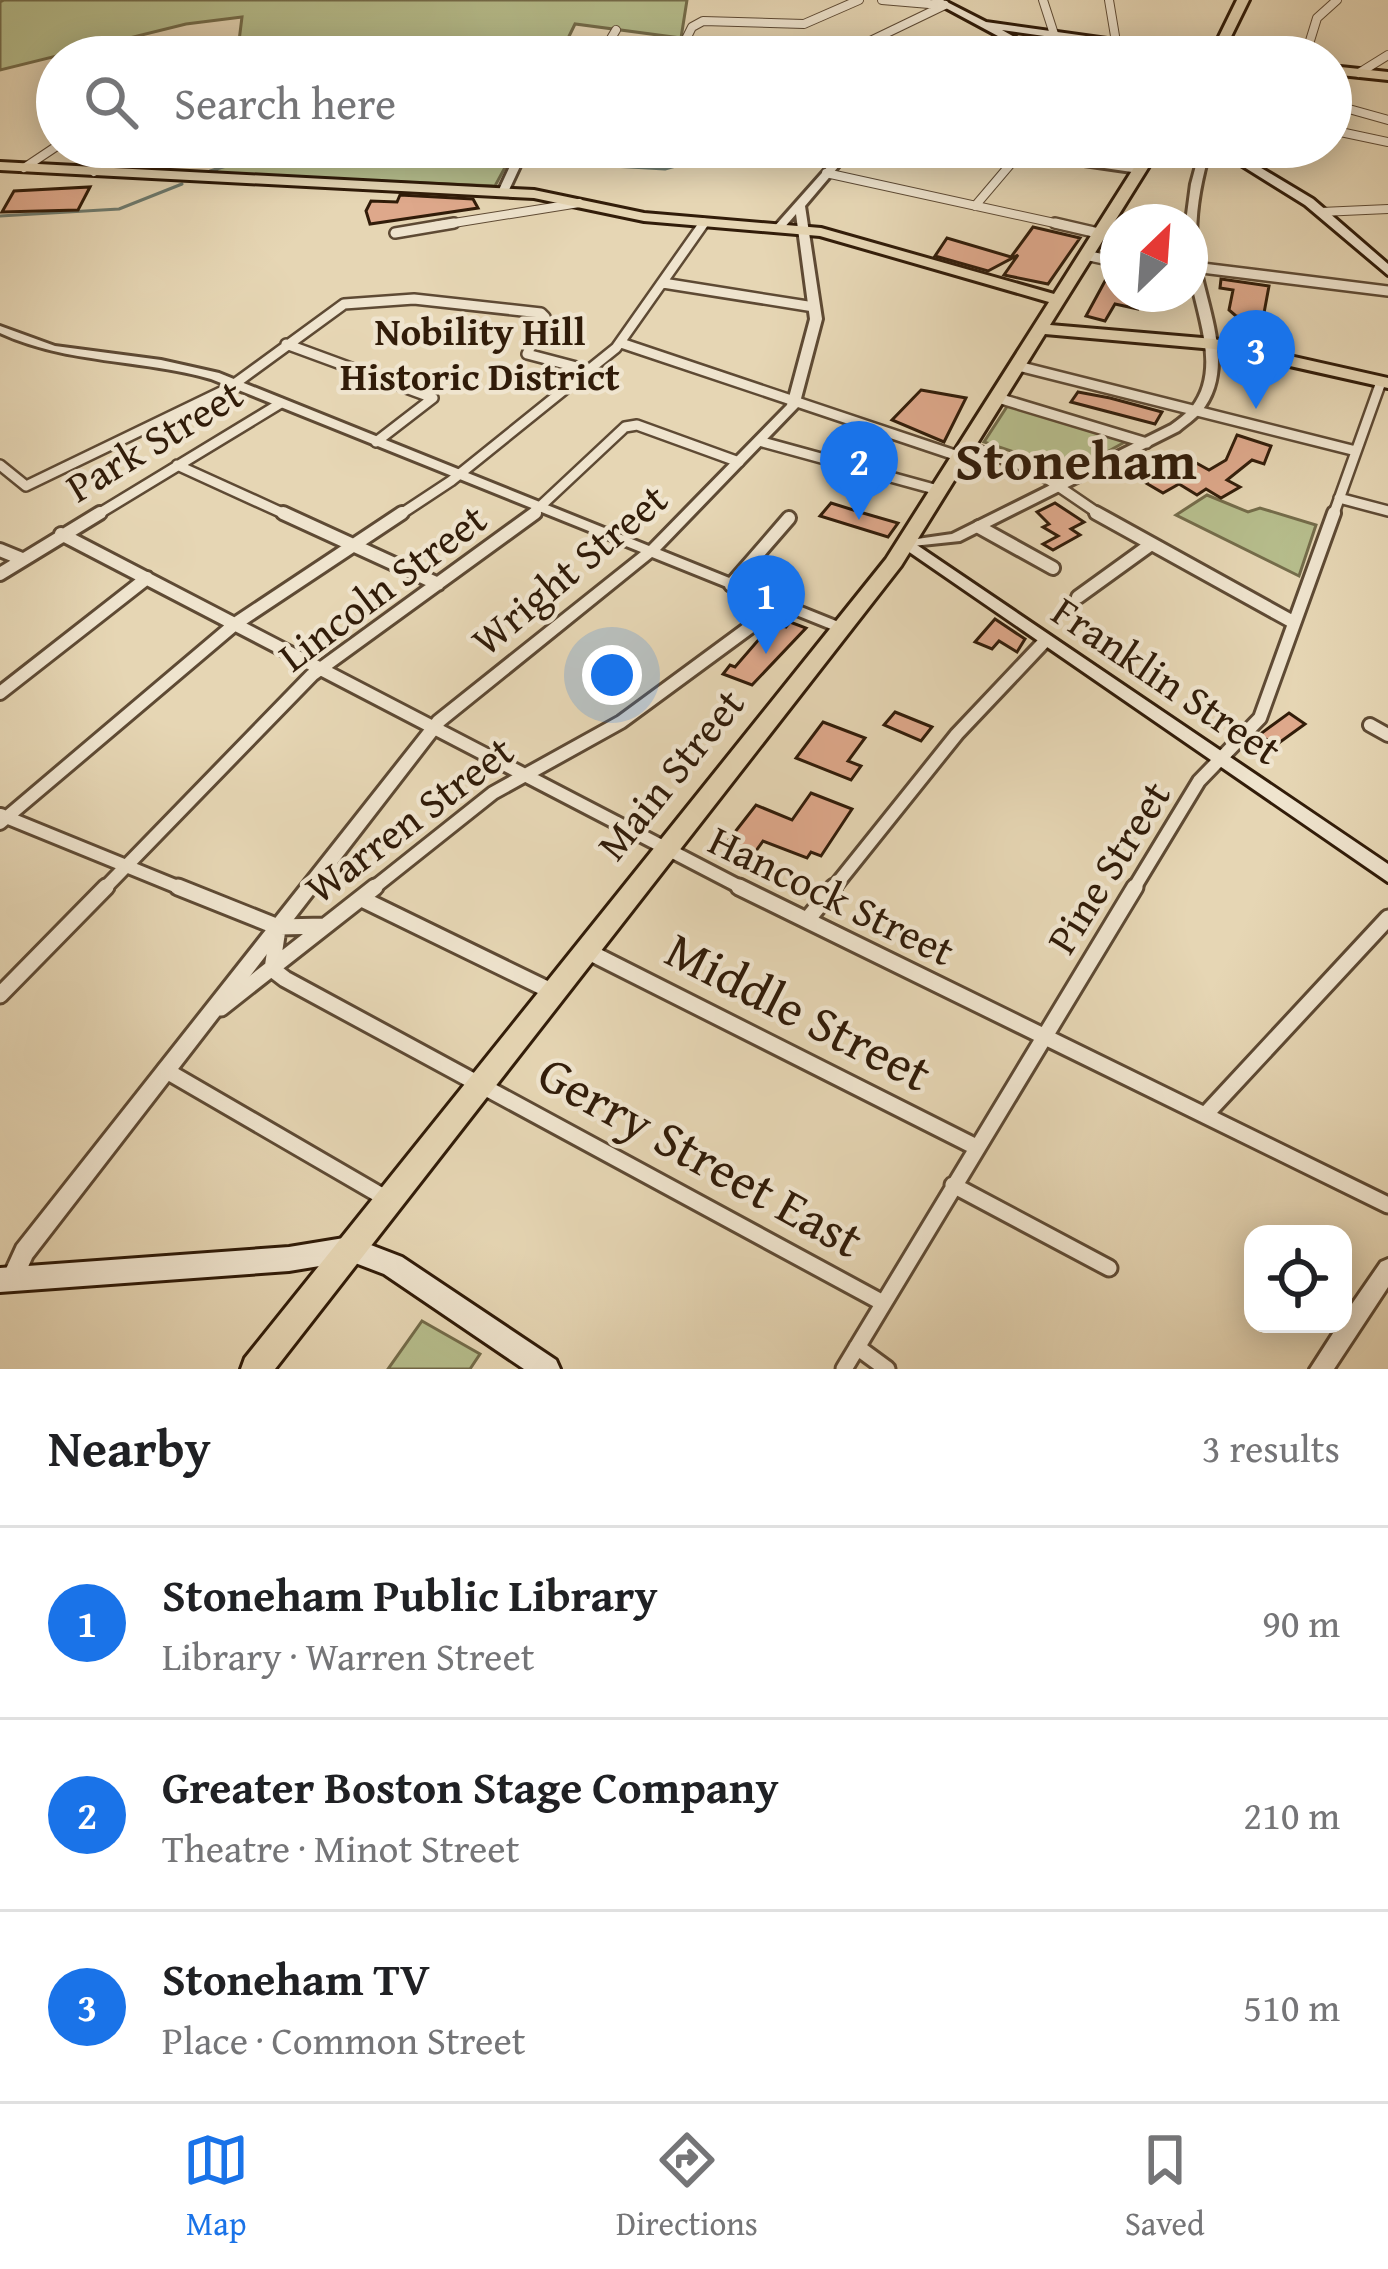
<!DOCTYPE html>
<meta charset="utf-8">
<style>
:root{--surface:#fff;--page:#f2f2f2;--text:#202124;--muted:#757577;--line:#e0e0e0;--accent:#1a73e8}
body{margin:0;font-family:"Gentium Book Plus",serif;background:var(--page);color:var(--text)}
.controls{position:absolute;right:36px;bottom:36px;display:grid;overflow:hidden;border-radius:24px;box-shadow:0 6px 30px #0003}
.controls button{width:108px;height:108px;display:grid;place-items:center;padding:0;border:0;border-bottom:3px solid var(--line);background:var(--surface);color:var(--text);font:60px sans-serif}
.compass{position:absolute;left:1100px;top:204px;width:108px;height:108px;border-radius:50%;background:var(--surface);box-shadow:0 6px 30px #0003;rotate:25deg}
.you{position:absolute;left:612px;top:675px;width:42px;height:42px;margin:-30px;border:9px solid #fff;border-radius:50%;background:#1a73e8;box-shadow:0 0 0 18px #1a73e833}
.badge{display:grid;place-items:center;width:78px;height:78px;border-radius:50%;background:var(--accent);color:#fff;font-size:39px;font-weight:700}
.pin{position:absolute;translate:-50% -99px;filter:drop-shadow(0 3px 6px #0008)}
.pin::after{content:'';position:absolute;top:63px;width:42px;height:36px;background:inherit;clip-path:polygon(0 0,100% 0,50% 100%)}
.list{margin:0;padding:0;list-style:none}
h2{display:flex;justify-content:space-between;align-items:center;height:156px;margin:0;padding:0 48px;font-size:51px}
h2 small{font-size:39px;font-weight:400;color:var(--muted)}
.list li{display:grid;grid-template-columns:78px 1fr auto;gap:36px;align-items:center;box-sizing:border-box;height:192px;padding:0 48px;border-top:3px solid var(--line)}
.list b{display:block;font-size:45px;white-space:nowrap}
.list p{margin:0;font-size:39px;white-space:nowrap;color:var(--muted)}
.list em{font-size:39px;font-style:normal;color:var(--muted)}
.icon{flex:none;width:66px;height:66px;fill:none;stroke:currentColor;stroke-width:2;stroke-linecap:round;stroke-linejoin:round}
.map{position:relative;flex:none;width:1388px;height:1369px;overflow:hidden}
.search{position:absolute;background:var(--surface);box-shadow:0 6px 30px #0003;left:36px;right:36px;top:36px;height:132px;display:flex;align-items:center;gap:30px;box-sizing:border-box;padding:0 42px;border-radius:66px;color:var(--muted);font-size:45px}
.sheet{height:732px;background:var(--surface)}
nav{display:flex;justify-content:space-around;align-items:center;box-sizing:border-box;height:168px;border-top:3px solid var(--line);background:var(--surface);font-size:33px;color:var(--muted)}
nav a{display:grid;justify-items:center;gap:6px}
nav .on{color:var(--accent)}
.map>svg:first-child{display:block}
.green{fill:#b6bd8c;stroke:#746c4a;stroke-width:3}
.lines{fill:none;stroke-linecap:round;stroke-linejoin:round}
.stream{stroke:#6e7a6d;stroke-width:3}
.building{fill:#dea88b;stroke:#311c09;stroke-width:3}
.minor-far3-casing{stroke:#5e4a34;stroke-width:10}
.minor-far2-casing{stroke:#5e4a34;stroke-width:14}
.minor-far1-casing{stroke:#5e4a34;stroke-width:18}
.minor-casing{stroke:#5e4a34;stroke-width:21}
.tertiary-casing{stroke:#5e4a34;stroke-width:6}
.secondary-casing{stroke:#311c09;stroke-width:6}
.primary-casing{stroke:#311c09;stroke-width:6}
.minor-far3{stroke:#efe4ce;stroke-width:8}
.minor-far2{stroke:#efe4ce;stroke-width:9}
.minor-far1{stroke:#efe4ce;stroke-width:12}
.minor{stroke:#efe4ce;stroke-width:15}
.tertiary{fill:#efe4ce;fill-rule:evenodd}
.secondary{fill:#efe4ce;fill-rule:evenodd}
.primary{fill:#e6d6b4;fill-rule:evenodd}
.labels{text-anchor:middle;stroke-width:9;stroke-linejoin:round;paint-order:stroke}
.far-neighbourhood-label{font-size:39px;font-weight:bold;fill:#311c09;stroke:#efe4ce}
.street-label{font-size:42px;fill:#311c09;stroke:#efe4ce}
.near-street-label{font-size:51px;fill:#311c09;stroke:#efe4ce}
.district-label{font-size:54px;font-weight:bold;fill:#311c09;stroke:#efe4ce}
</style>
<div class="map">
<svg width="1388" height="1369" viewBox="0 0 1388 1369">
<rect width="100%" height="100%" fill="#e6d6b4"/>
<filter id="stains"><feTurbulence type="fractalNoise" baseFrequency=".00167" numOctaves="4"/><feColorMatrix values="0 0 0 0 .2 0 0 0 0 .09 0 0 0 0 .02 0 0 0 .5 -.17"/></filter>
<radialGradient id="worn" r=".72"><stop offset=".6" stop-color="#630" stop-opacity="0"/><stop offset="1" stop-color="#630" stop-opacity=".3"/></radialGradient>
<path class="green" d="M687,0l-6,38 -106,-14 -16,33h-322l5,-40 -56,7 -186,46v-68l4,-2z
M516,147l-21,39 -281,-12 17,-24 -32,-2z
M1010,402l122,36 -68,38 -26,-16 -54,-18z
M1207,495l41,17 12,-4 56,17 -17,51 -123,-61z
M422,1321l58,33 -10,15h-82z"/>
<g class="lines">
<path class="stream" d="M433,147l75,13
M524,161l141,8 78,-22
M210,171l79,-24
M0,216l119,-7 63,-25"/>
</g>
<path class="building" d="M90,187l-12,23 -76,2 12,-21z
M400,195l73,4 5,9 -108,16 -4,-13 5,-10 26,1z
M1033,227l47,11 -32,46 -44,-9 14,-20 -30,16 -53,-15 12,-18 64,19z
M1111,270l7,1v23h29l-9,15 -23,-5 -10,17 -19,-5z
M1221,279l48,7 -5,27 -15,6 -13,-3 -7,-6 4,-20 -13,-2z
M921,390l45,8 -22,44 -52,-22z
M1078,392l32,6 52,14 -7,12 -84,-22z
M1237,435l34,11 -7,18 -12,-4 -25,20 13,7 -19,11 -15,-9 -9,6 -18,-11 -16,9 -17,-10 43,-24 20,11 17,-10z
M831,503l32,10 35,10 -10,14 -68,-21z
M1055,503l29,19 -13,7 9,6 -27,15 -10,-6 15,-8 -15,-9 6,-3 -12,-12z
M995,619l30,20 -8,13 -18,-11 -7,8 -17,-7z
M790,622l16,6 -54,57 -29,-11 7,-9 5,2 38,-44 13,4z
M895,712l37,15 -11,14 -37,-16z
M1289,713l16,11 -29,21 -17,-10z
M823,722l42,16 -17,23 13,5 -10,14 -55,-22z
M811,793l41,16 -31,47 -10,-4 -4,6 -44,-17 -15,21 -23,-10 -1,-6 32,-41 36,15z"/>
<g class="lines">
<defs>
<path id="minor-far3" d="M882,0l59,5
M1043,0l11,34
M1109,0l7,42
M233,47v10
M600,57l16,-27
M677,57l15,-30 11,-6 101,3 55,-24
M837,57l108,-52
M1305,57l12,-39 20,-18
M1359,73l29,-18
M1331,104l57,16
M1331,130l57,12
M24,168l33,-22
M94,172l31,-25
M826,173l242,53
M975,206l45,-53
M1321,212l67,-3
M435,226l144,-23"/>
<path id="minor-far2" d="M1055,223l43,10
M395,233l59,-10
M1085,255l33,7
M1194,267l194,24
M663,283l151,24
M621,343l337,113
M286,344l147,54 -57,44
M1018,366l338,85
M998,398l149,45
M759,441l179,49
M965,446l68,23 69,47
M0,465l26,21 203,-98 115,-84 70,-5 127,14 4,4 -18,37 61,16
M177,465l112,51
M1339,498l49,13
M95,516l186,-113
M398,516l53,-35 165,-133 88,-125
M530,516l95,-89 12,-2 102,37
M1333,516l48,-134"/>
<path id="minor-far1" d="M283,513l155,71
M1096,513l197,109
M979,527l74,41
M61,534l685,356
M0,550l22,9
M0,574l100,-61
M731,585l58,-67
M1078,597l72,-52
M0,693l147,-115
M1370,725l18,10
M1,815l184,75
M0,823l235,-199 167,-111
M103,890l209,-215 223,-162
M371,890l122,-97 128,-71 159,-117
M832,890l125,-156 88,-93
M1133,890l66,-109 61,-63 74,-205"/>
<path id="minor" d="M178,887l100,40 47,-1
M739,887l649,318
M362,899l189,92
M807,920l27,-33
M278,929l-6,40 13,10 598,324
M585,950l391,197
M0,995l106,-108
M221,1008l154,-121
M165,1070l222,129
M1205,1115l183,-197
M953,1185l156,83
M857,1347l30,22
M844,1369l291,-482"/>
<path id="tertiary" d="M519,147h10l-21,45 -9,2 -1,-2z
M845,147h10l-50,59 17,113 -23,87 -139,144 186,75 2,3 -2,3h-10l-184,-74 -208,168 -412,533 -13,29 -7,3 -7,-3 -4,-7 16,-35 417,-528 207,-165 -430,-173c-70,-20 -144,-15 -211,-46v-7l55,20 106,14 58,13 430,173 138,-141 23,-86 -14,-105 -13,15 -9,-2z
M974,147h25l140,20 5,3 -5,3 -160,-23z
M1201,147h10c-10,33 -17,68 -14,102 5,51 42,117 4,163 -6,7 -15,13 -22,19l-219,110 -57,6 -2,-3 2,-3 49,-7 219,-109c7,-5 15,-11 21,-18 29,-37 6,-88 -1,-128 -3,-19 -1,-38 -1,-57h-4l5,-38z
M1388,1259v28l-54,82h-24l29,-45h4v-7l38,-55z"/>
<path id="secondary" d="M931,0h12l43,22 229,32 5,3h-27l-191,-27 48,27h-13z
M1212,147h14l87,52 75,65v11l-83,-70z
M908,539l480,325v18l-486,-335 -2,-3 2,-3z
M350,1237l52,20 154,103 4,9h-36l-140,-95 -34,-13 -61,10 -289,21v-24l289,-21z"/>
<path id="primary" d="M1237,0h12l-28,57h-12z
M1331,66l57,6v8l-57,-6z
M1147,147h14l-111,178 164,14 174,39v10l-174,-39 -169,-15 -144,232 -626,803h-34l4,-11 641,-799 163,-257 -229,-66 -176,-15 -110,-23 -534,-28v-8l534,28 110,23 177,15 233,66z"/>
</defs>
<use href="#minor-far3" class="minor-far3-casing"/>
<use href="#minor-far2" class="minor-far2-casing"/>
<use href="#minor-far1" class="minor-far1-casing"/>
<use href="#minor" class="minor-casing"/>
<use href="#tertiary" class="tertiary-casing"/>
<use href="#secondary" class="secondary-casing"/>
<use href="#primary" class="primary-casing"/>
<use href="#minor-far3" class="minor-far3"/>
<use href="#minor-far2" class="minor-far2"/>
<use href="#minor-far1" class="minor-far1"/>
<use href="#minor" class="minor"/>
<use href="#tertiary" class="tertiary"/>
<use href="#secondary" class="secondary"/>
<use href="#primary" class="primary"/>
</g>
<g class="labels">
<g class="far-neighbourhood-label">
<text x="480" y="345">Nobility Hill<tspan x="480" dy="45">Historic District</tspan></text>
</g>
<g class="street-label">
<text transform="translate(154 440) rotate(-31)" y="15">Park Street</text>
<text transform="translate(569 569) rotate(-40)" y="15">Wright Street</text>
<text transform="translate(382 587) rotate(-37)" y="15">Lincoln Street</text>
<text transform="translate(1167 680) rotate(34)" y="15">Franklin Street</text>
<text transform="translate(670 774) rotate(-51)" y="15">Main Street</text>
<text transform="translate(409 819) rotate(-37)" y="15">Warren Street</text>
<text transform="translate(1108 867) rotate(-58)" y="15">Pine Street</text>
<text transform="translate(832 895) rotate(26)" y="15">Hancock Street</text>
</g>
<g class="near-street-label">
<text transform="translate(799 1011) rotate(27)" y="18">Middle Street</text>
<text transform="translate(701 1156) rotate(29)" y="18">Gerry Street East</text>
</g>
<g class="district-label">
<text x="1076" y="479">Stoneham</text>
</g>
</g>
<rect width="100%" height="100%" filter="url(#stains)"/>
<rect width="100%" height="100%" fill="url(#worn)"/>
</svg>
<div class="controls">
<button><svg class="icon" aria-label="locate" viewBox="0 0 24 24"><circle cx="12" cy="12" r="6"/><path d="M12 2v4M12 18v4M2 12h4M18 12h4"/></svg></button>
</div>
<svg class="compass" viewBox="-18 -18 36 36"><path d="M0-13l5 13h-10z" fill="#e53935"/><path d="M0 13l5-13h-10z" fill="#757577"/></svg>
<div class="you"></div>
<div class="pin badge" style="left:766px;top:654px">1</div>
<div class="pin badge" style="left:859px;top:520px">2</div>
<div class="pin badge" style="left:1256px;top:409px">3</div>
<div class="search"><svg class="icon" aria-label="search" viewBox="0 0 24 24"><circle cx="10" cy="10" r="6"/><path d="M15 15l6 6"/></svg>Search here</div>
</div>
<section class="sheet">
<h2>Nearby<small>3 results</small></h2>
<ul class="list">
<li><span class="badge">1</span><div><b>Stoneham Public Library</b><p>Library · Warren Street</p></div><em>90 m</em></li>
<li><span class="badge">2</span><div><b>Greater Boston Stage Company</b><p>Theatre · Minot Street</p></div><em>210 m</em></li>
<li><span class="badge">3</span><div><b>Stoneham TV</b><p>Place · Common Street</p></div><em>510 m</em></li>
</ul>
</section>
<nav>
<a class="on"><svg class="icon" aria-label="map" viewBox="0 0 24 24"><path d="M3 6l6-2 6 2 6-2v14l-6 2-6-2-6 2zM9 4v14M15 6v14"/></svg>Map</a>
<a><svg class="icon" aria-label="directions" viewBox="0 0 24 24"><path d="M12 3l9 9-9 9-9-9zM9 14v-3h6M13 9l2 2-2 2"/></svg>Directions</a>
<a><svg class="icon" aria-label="saved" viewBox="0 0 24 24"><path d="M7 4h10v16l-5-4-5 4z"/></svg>Saved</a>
</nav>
